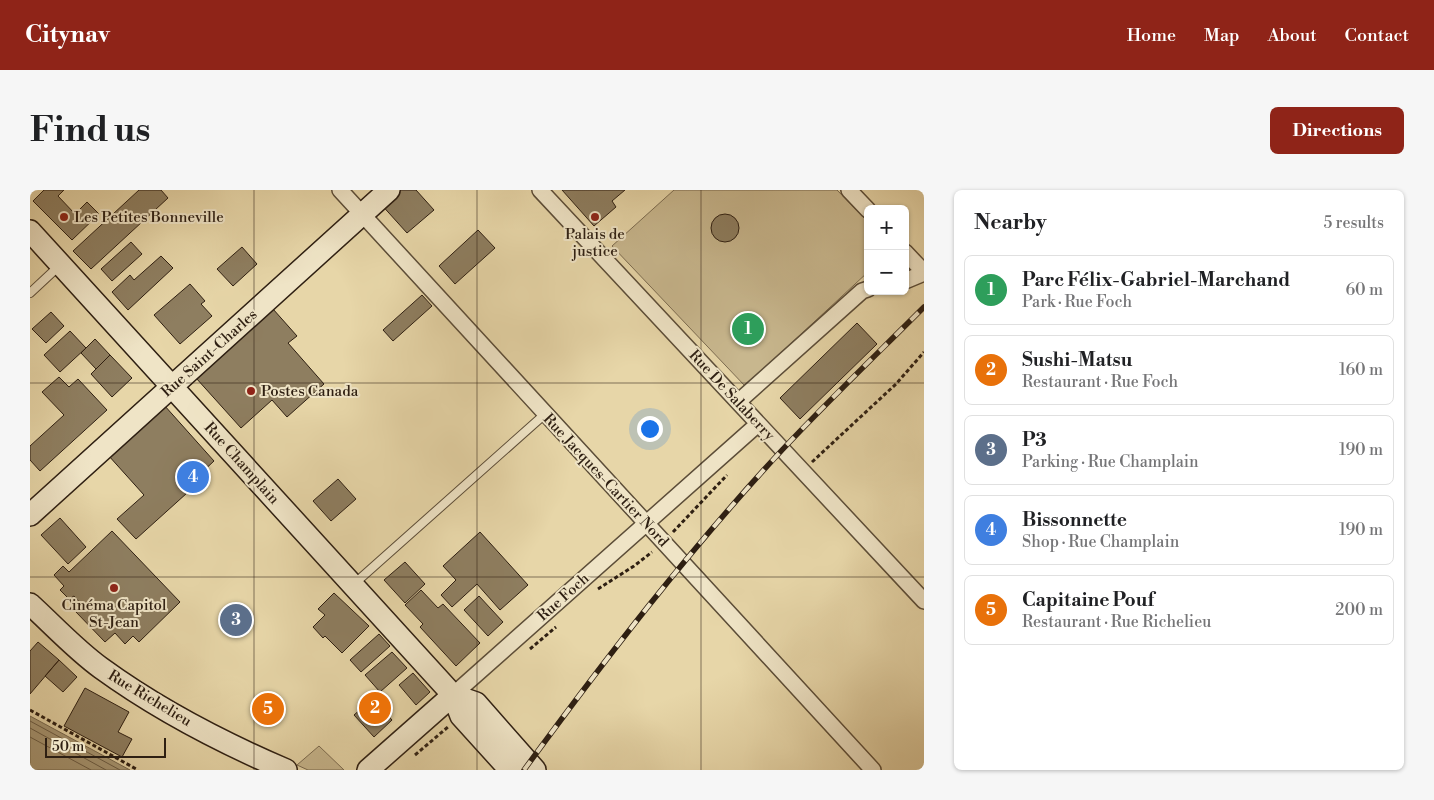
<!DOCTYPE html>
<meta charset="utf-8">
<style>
:root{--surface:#fff;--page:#f6f6f6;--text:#202124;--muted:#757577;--line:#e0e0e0;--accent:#8f2418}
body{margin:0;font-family:"Libre Bodoni",serif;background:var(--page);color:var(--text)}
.controls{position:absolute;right:15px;top:15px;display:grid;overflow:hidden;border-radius:8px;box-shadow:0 1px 4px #0004}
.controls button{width:45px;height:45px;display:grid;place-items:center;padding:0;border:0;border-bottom:1px solid var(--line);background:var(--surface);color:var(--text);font:25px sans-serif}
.scale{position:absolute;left:15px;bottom:12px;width:121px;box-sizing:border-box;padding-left:5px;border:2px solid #2e1f12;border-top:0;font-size:14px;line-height:18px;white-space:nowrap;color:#2e1f12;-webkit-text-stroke:4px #efe4c6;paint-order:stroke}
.you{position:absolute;left:619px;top:238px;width:18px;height:18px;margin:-12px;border:4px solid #fff;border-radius:50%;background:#1a73e8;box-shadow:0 0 0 8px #1a73e833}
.badge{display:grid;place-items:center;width:32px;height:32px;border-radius:50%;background:var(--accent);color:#fff;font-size:16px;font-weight:700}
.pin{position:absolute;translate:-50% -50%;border:2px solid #fff;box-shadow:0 1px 5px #0006}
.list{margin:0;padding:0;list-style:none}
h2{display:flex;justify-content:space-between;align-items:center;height:65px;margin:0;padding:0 20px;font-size:21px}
h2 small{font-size:16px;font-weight:400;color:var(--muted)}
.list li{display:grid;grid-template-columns:32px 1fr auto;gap:15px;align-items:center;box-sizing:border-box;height:70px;margin:0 10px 10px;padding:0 10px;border:1px solid var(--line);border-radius:8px}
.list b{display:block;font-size:19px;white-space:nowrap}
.list p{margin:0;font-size:16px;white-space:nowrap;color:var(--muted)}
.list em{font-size:16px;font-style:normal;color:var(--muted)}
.map{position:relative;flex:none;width:894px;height:580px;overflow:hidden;border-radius:8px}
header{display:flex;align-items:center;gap:30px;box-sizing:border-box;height:70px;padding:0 25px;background:var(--accent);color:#fff}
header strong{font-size:24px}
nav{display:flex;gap:28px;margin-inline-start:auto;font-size:18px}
.intro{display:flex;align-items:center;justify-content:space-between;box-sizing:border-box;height:120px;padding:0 30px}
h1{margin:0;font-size:35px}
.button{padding:12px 22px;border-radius:8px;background:var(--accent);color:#fff;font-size:18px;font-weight:700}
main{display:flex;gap:30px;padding:0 30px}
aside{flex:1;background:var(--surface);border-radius:8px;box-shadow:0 1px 4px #0004}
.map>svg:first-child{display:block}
.green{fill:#c8b78e;stroke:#7b6b50}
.water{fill:#a89875;stroke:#77684d}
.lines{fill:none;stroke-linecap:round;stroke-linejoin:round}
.shore{stroke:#6b5c44;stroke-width:1}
.building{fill:#8e7e60;stroke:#2e1f12}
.lane-casing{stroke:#5c4d38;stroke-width:10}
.street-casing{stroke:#5c4d38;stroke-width:18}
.secondary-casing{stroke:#2e1f12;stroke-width:24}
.path{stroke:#2e1f12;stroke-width:3;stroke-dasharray:4 2.5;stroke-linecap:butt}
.lane{stroke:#efe4c6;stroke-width:8}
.street{stroke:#efe4c6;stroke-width:15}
.secondary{stroke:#efe4c6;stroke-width:21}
.rail-casing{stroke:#2e1f12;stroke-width:5.5}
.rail{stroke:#efe4c6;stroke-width:4;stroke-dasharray:11;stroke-linecap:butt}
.grid{fill:none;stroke:#2e1f12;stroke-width:1;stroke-opacity:0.55}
.poi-dot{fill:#8f2418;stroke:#efe4c6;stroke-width:2}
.labels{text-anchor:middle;stroke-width:4;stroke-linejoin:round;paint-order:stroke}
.poi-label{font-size:15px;fill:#2e1f12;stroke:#efe4c6;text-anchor:start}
.street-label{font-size:15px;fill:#2e1f12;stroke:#efe4c6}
</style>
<header>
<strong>Citynav</strong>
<nav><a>Home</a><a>Map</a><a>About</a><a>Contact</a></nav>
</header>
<div class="intro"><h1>Find us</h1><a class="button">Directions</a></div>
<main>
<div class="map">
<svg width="894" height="580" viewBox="0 0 894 580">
<rect width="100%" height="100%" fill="#e7d6a8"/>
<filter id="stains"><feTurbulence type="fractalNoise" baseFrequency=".004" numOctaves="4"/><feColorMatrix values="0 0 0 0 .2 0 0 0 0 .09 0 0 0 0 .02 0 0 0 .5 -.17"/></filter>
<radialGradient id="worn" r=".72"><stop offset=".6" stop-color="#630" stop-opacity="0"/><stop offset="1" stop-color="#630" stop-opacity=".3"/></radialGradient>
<path class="green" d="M644,0h163l31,32v50l-123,114 -133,-140z
M289,556l25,24h-36l-11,-5z"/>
<path class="water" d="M0,526l100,54h-100z"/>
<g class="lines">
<path class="shore" d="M0,531l90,49
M0,538l76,42
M0,547l61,33"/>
</g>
<path class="building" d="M14,0h20l-6,6 17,18 12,-12 12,12 -27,26 -39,-39z
M109,0h22l7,8 -77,71 -18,-18z
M363,0h23l18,20 -27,23 -28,-31z
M532,0h63l-13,11 4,6 -22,19z
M681 38a14 14 0 1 1 28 0a14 14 0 1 1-28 0Z
M448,40l17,18 -40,36 -16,-18z
M101,52l11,12 -30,27 -11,-12z
M212,57l15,17 -24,22 -16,-17z
M131,66l12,12 -45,42 -16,-18 18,-17 4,5z
M160,94l15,17 -4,3 11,12 -32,28 -26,-29z
M392,105l10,11 -39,35 -10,-11z
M243,119l24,27 -9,7 36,41 -37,33 -15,-17 -31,28 -45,-50z
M21,122l13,14 -18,17 -14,-14z
M827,133l20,21 -77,75 -20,-21z
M40,141l16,17 -26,24 -16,-17z
M65,149l15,16 -14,14 -15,-16z
M80,165l22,23 -20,19 -21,-23z
M29,187l10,10 9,-8 29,31 -67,61 -10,-11v-14l34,-31 -22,-23z
M134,215l50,56 -30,28 3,4 -51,46 -19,-20 27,-24 -36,-40z
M308,289l18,20 -25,22 -18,-20z
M30,328l26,29 -18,17 -27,-29z
M82,341l68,71 -41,40 -6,-6 -8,8 -10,-11 -10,9 -30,-31 7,-6 -8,-9 -5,3 -9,-9 4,-4 -10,-11 9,-9 6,6z
M450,342l48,53 -28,25 -23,-26 -25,23 -11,-12 15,-15 -13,-14z
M375,372l20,22 -20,19 -21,-23z
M391,400l17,18 5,-4 37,39 -24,23 -36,-39 3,-3 -18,-19z
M304,403l35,33 -27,27 -17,-17 -2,2 -10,-11 12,-12 -7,-6z
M449,406l24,26 -15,14 -24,-26z
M349,444l11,12 -29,26 -11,-12z
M8,452l21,18 -29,34v-43z
M362,462l15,16 -27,24 -15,-17z
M29,470l18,17 -14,15 -18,-16z
M383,483l17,19 -14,13 -17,-20z
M55,498l44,24 -11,20 14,7 -10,18 -58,-31z
M333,517l9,11 10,-9 10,11 -18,17 -20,-22z"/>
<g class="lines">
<defs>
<path id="lane" d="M0,103l29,-27
M324,394l191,-170"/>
<path id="street" d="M310,0l533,580
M510,0l384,411
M819,0l19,20
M875,62l19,20
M875,91l19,-8
M708,212l124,-111 6,-2
M423,505l305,-271"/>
<path id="secondary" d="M0,41l423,464 8,21 49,54
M0,325l359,-325
M0,414c23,21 46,46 71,64 55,40 122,75 185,102
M423,505l23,8 59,67
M338,580l85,-75"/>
</defs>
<use href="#lane" class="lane-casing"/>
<use href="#street" class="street-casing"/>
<use href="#secondary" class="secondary-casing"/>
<path class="path" d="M782,272l84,-78 28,-32
M643,342l54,-57
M568,399l36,-23 18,-14
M500,459l26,-22
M0,520l108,60
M385,565l33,-28"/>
<use href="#lane" class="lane"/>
<use href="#street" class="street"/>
<use href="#secondary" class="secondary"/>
<defs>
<path id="rail" d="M494,580c81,-111 165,-220 259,-321 46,-49 94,-95 141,-142"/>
</defs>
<use href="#rail" class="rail-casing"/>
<use href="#rail" class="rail"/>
</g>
<path class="grid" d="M224,0v580M447,0v580M671,0v580M0,193h894M0,387h894"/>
<g class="poi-dot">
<circle cx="34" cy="27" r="5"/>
<circle cx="565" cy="27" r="5"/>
<circle cx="221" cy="201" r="5"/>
<circle cx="84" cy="398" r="5"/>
</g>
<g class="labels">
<g class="poi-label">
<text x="44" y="32">Les Petites Bonneville</text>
<text x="565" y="49" text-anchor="middle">Palais de<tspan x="565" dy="17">justice</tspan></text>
<text x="231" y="206">Postes Canada</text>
<text x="84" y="420" text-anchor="middle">Cinéma Capitol<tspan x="84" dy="17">St-Jean</tspan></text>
</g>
<g class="street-label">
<text transform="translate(179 163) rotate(-42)" y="5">Rue Saint-Charles</text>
<text transform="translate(702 205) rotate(47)" y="5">Rue De Salaberry</text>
<text transform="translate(212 273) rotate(48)" y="5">Rue Champlain</text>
<text transform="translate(576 290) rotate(47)" y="5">Rue Jacques-Cartier Nord</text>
<text transform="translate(533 407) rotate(-42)" y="5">Rue Foch</text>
<text transform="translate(120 508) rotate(31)" y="5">Rue Richelieu</text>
</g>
</g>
<rect width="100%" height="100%" filter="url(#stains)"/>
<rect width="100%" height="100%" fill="url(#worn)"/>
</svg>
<div class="controls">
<button>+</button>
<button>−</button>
</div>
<div class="scale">50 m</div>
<div class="you"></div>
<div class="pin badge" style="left:718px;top:139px;background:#2e9e5b">1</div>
<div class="pin badge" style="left:345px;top:518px;background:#e8710a">2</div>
<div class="pin badge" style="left:206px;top:430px;background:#5c6f8a">3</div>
<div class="pin badge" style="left:163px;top:287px;background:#3f7fe0">4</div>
<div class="pin badge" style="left:238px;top:519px;background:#e8710a">5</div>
</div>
<aside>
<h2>Nearby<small>5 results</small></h2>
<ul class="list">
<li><span class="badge" style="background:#2e9e5b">1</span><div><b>Parc Félix-Gabriel-Marchand</b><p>Park · Rue Foch</p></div><em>60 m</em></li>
<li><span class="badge" style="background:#e8710a">2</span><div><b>Sushi-Matsu</b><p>Restaurant · Rue Foch</p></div><em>160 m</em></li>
<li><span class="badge" style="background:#5c6f8a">3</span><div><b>P3</b><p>Parking · Rue Champlain</p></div><em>190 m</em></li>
<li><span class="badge" style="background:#3f7fe0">4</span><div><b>Bissonnette</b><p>Shop · Rue Champlain</p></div><em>190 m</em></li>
<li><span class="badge" style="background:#e8710a">5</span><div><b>Capitaine Pouf</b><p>Restaurant · Rue Richelieu</p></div><em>200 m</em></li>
</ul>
</aside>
</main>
